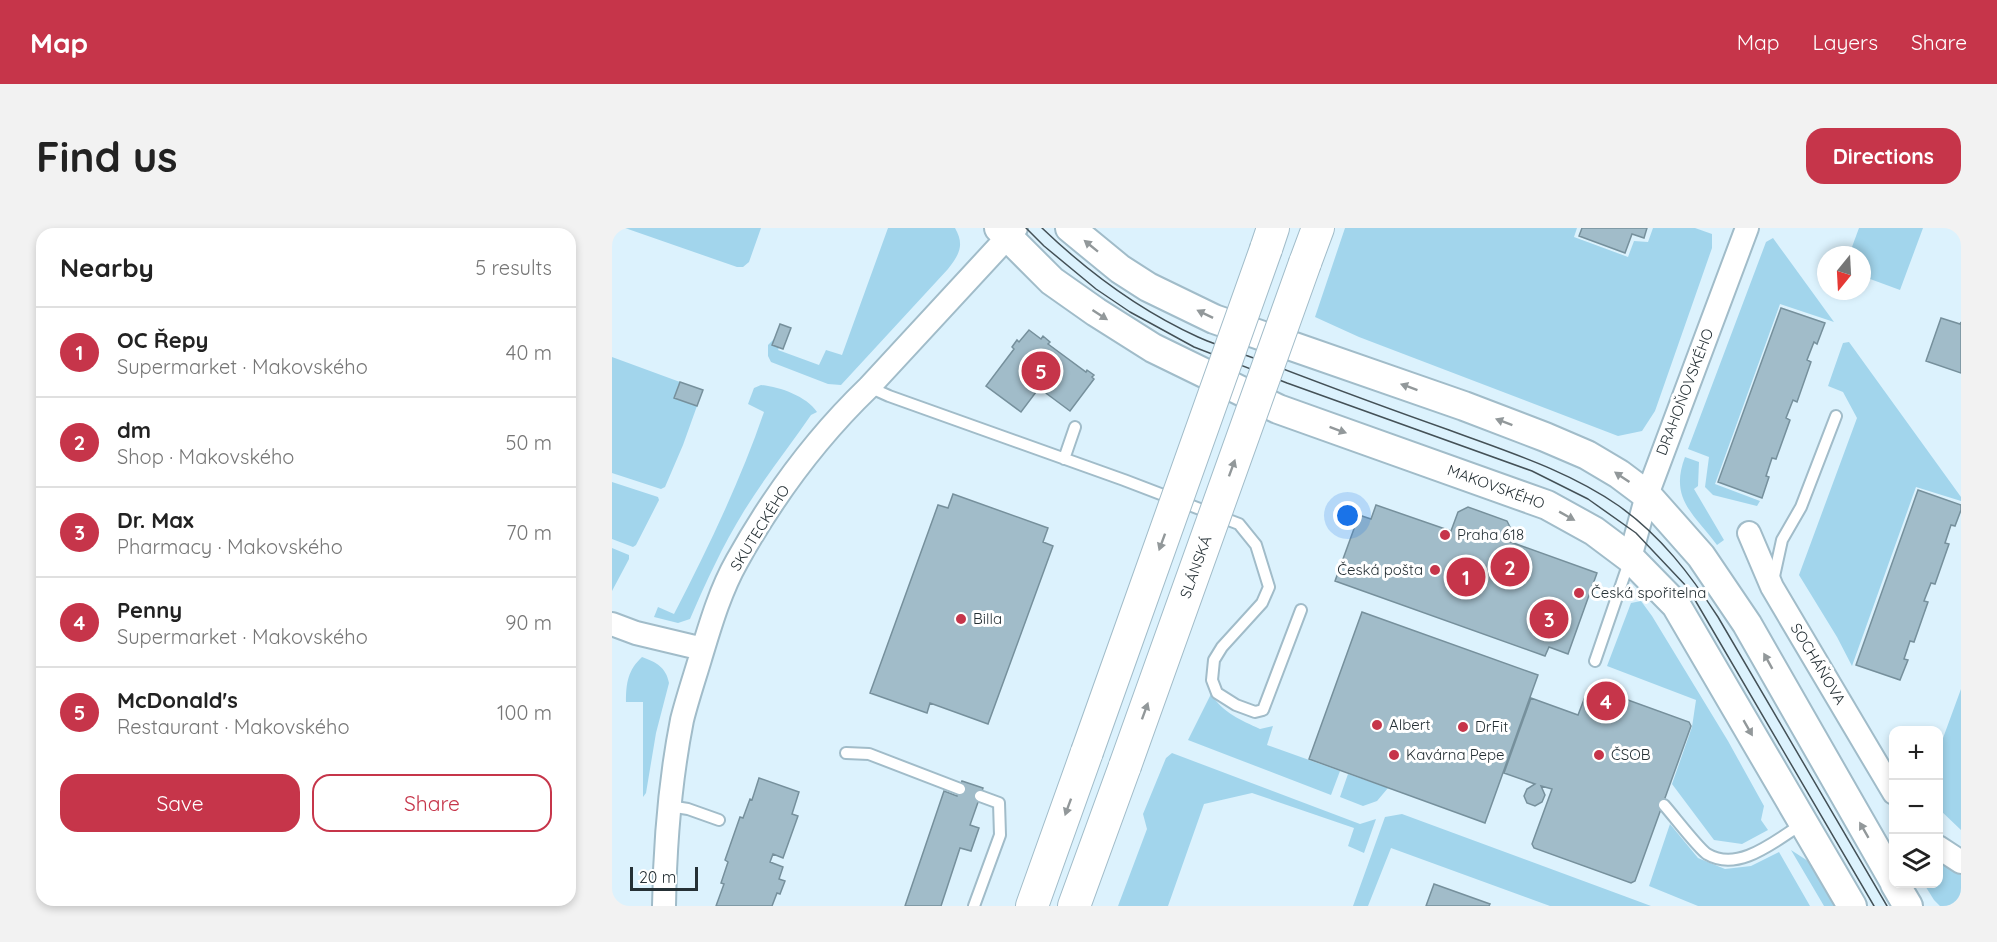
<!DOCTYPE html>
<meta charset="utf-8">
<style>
:root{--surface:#fff;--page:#f2f2f2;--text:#222;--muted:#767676;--line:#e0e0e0;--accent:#c6354a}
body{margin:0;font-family:Quicksand,sans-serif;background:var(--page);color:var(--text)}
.controls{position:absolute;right:18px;bottom:18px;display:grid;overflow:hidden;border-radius:12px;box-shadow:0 3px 9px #0003}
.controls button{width:54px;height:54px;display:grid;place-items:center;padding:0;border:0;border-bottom:2px solid var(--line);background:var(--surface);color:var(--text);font:30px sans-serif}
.compass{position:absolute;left:1205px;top:18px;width:54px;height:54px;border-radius:50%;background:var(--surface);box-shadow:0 3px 9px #0003;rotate:198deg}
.scale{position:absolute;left:18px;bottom:15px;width:68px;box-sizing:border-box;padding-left:6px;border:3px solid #253035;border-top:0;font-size:16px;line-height:21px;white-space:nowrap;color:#253035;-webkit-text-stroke:4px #fff;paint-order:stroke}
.you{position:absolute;left:736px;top:288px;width:21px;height:21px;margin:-15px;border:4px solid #fff;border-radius:50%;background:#1a73e8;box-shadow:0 0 0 9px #1a73e833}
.badge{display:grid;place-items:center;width:39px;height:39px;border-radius:50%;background:var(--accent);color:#fff;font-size:20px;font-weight:700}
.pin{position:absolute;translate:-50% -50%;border:3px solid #fff;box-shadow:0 2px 6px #0006}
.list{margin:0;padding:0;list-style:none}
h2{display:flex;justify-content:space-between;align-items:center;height:78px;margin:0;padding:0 24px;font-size:26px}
h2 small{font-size:20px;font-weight:400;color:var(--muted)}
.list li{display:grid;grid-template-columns:39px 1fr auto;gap:18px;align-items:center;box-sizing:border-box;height:90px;padding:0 24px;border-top:2px solid var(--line)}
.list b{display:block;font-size:22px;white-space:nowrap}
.list p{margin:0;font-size:20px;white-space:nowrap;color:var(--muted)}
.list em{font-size:20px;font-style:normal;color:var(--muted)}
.actions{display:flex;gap:12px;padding:18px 24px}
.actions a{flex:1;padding:14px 0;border:2px solid var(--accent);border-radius:18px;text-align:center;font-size:21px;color:var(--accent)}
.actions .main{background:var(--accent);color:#fff}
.icon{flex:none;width:33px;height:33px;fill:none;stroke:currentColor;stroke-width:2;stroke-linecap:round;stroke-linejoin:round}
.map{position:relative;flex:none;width:1349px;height:678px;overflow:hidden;border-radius:18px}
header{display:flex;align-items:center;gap:36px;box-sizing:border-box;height:84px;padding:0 30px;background:var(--accent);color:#fff}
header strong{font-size:28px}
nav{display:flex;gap:33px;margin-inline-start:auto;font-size:21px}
.intro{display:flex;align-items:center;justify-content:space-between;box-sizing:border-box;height:144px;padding:0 36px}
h1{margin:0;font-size:42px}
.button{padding:15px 27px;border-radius:18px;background:var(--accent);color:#fff;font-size:21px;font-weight:700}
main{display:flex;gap:36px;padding:0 36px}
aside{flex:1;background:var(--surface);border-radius:18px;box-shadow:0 3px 9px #0003}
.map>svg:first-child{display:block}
.green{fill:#a2d5ec}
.building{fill:#a1bcc9;stroke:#76909c;stroke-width:1.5}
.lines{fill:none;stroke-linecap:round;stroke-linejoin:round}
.service-casing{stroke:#a1bcc9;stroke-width:14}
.minor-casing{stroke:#a1bcc9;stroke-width:26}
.tertiary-casing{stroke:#a1bcc9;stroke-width:32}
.secondary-casing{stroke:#a1bcc9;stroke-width:34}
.service{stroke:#fff;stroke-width:10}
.minor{stroke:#fff;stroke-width:22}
.tertiary{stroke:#fff;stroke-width:28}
.secondary{stroke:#fff;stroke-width:32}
.tram{stroke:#445157;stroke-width:1.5}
.secondary-bridge-casing{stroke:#a1bcc9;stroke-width:34;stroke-linecap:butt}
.secondary-bridge{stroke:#fff;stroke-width:32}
.oneway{fill:#92989a}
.poi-dot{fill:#c6354a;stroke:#fff;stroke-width:2}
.labels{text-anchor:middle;stroke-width:6;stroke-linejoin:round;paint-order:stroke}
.street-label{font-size:15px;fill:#253035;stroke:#fff}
.poi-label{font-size:15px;fill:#253035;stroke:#fff;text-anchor:start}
</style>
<header>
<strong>Map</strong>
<nav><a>Map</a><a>Layers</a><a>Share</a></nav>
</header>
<div class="intro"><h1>Find us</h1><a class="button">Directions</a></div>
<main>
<aside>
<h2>Nearby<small>5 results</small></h2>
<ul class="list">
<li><span class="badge">1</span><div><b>OC Řepy</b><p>Supermarket · Makovského</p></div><em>40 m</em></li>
<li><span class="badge">2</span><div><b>dm</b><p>Shop · Makovského</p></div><em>50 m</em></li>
<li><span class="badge">3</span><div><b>Dr. Max</b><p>Pharmacy · Makovského</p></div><em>70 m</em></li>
<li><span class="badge">4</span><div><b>Penny</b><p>Supermarket · Makovského</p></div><em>90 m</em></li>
<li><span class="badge">5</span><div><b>McDonald's</b><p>Restaurant · Makovského</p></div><em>100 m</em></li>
</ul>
<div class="actions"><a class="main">Save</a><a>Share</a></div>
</aside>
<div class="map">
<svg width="1349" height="678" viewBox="0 0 1349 678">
<rect width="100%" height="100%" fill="#dcf2fd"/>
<path class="green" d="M13,0h136l-12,34 -6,5h-6z
M276,0h67c10,17 4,27 -7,41l-107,116 -13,-1 -57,-22 -3,-6v-11l8,-8 8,-1 -6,14 41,15 7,-15 16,5z
M733,0h232l-3,9 54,20 6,-16 14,1 5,-14h42l17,6v14l-57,163 -13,20 -24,5 -259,-99 -44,-20z
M1247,0h64l-23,62 -38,-14v-21h-13z
M1161,10l61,84 -54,-18 -65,180 45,17 -3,5 -44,-11 -8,-8 4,-30 -21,-8 78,-207z
M1237,114l112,155v4l-45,-14 -64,179 -15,-29 -38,-62 58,-157 -14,-26 -15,-6 15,-43z
M0,129l68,25 -6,16 23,8 -14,39 -18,42 -4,2 -49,-16z
M149,157c19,2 45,11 56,27l-6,3c-22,32 -46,62 -67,96 -21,34 -38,71 -54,108l-12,4 -24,-6 4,-10 16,7c34,-66 66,-132 90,-202l-16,-8 6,-16z
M1073,229l14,5 -1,24 -4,3 30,51 -7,5c-23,-31 -48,-46 -32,-88z
M0,254l46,15 1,3 -23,45 -3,2 -21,-8z
M0,320l17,7v4l-17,32z
M1029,373l11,15 76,125 36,65 -3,14 7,10 -26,14 -28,-4 -42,-56 20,-57 4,-27 -89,-34 24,-63z
M30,429c14,5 24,10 27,26l-13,50 -10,60 -3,4v-95h-17c0,-19 2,-32 16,-45z
M1349,461v141l-22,-21v-60z
M599,466c12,19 30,26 49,35l13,-3 -6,19 73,26 -9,24 -143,-55z
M560,525l188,71 16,-5 -12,34 -16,-7 6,-18 -102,-35 -48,11 -36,102h-50l29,-77 -4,-15 23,-56z
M736,546l40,14 -11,13 -14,5 -23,-9z
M790,586l241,89 8,3h-101l-159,-58 -23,58h-15l32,-89z
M1058,596l28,34 27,11 26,-3 28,-14 31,54h-112l-49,-20z
M1179,622l20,13 26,43h-13z
M1327,633l22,14v31h-21l-6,-6 -10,-16h14z"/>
<path class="building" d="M970,0h65l-3,10 -12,-4 -7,19 -46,-17z
M1169,80l44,15 -8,21 -3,-2 -7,18 4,2 -14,40 -4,-2 -7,18 4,2 -14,39 -4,-1 -6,18 3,1 -7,21 -44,-16z
M1329,90l19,6 1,-2v51l-35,-12z
M168,96l11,4 -8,21 -11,-4z
M417,102l12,9 2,-3 7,6 -2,2 38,28 1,-2 7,5 -2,2 2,2 -24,32 -31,-23 -18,24 -35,-26 28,-37 -2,-2 5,-7 2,2z
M68,154l23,8 -6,16 -23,-8z
M1306,262l43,15v5l-6,16 -4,-1 -6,18 4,1 -14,40 -4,-1 -7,18 4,1 -14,40 -4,-1 -6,18 4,1 -8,20 -44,-15z
M341,266l95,34 -5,14 10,4 -65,178 -58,-21 -3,10 -57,-20 68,-188 10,3z
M764,277l75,26 7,-19 10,-5 39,14 5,10 -4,10 89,32 -29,81 -19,-7 -4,9 -210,-75 24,-66 12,4z
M750,384l176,63 -53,148 -176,-64z
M980,459l97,35 2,4 -56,155 -4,2 -97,-35 -2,-4 20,-55 -11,-3 4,9 -3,7 -7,4 -8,-3 -3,-7 3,-7 8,-5 -31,-11 27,-75 47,17 10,-26z
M147,550l40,14 -7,22 6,2 -15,42 -10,-4 -3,8 13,5 -4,12 6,2 -5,13 -3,-1 -5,13h-56l8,-22 -3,-1 7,-21 -3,-2 15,-43 3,1 7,-19 2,1z
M350,553l21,7 -13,37 9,3 -8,23 -11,-3 -19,58h-36l39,-115 13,5z
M822,656l56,20 -1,2h-63z"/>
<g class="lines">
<defs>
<path id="service" d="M257,159l20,9 235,84 115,44 17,21 13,42 -7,16 -40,44 -8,13 -2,20 5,13 19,12 19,7 8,-2 38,-100
M452,231l11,-32
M1161,353l9,-41 19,-33 35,-91
M983,433l34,-99
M234,525l23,1 91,35
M1052,577c9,10 34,43 43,49 32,19 69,-14 95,-30
M57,578l19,3 31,11
M362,678l26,-71 -1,-32 -19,-7"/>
<path id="minor" d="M1137,305l23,54 122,206
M1018,330l17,-63 100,-267
M0,396l24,9 67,16
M1326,619l23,15
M52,678c1,-62 6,-125 18,-186 5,-20 12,-41 18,-61 10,-33 20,-68 37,-98 35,-63 80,-124 132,-174l147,-159"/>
<path id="tertiary" d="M387,0l53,53 44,31 57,36 125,61 269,96 47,26 36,27 46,47 176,301
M458,0l50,41 28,18 66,32 250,87 81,31 42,18 32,19 28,21 54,61 46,68 147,257
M1283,656l13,22"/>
<path id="secondary" d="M654,21l7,-21
M693,35l13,-35
M420,678l55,-154
M462,678l51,-140"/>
</defs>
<use href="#service" class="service-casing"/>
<use href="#minor" class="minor-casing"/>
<use href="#tertiary" class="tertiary-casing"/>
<use href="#secondary" class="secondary-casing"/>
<use href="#service" class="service"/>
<use href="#minor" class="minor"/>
<use href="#tertiary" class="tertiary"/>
<use href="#secondary" class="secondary"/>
<path class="tram" d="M414,0l18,18 52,43 34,23 64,35 93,36 245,88 56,28 48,34 52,55 186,318
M430,0c45,43 99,83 156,109 23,10 48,18 72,27 60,23 119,45 179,66 59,22 118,40 170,76 42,30 71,68 99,111l169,289"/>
<defs>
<path id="secondary-bridge" d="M475,524l179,-503
M513,538l180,-503"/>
</defs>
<use href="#secondary-bridge" class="secondary-bridge-casing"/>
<use href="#secondary-bridge" class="secondary-bridge"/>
</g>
<defs><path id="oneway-solid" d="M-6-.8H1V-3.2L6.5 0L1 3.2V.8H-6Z" transform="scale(1.5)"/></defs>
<g class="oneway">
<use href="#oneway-solid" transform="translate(479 18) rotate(-141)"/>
<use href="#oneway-solid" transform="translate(593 86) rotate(-154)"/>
<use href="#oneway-solid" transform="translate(488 87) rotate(33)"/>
<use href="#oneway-solid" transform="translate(797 159) rotate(-160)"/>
<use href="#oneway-solid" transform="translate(892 194) rotate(-159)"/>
<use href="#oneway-solid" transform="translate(726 202) rotate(20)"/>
<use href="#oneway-solid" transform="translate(620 240) rotate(-70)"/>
<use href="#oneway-solid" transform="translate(1010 249) rotate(-146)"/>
<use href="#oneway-solid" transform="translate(955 288) rotate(29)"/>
<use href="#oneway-solid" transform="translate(550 314) rotate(110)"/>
<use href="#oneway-solid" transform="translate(1156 433) rotate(-119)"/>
<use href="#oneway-solid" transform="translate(533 483) rotate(-70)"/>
<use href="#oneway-solid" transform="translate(1136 500) rotate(60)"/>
<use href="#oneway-solid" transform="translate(456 579) rotate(110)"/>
<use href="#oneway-solid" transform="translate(1252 602) rotate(-120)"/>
</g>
<g class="poi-dot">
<circle cx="833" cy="307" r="6"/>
<circle cx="823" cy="342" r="6"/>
<circle cx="967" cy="365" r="6"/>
<circle cx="349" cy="391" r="6"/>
<circle cx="765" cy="497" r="6"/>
<circle cx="851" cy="499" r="6"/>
<circle cx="782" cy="527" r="6"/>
<circle cx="987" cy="527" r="6"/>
</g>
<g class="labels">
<g class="street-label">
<text transform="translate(1073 164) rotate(-69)" y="5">DRAHOŇOVSKÉHO</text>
<text transform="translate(884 259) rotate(20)" y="5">MAKOVSKÉHO</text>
<text transform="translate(148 300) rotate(-58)" y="5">SKUTECKÉHO</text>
<text transform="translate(584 339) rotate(-70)" y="5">SLÁNSKÁ</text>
<text transform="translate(1206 436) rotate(59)" y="5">SOCHÁŇOVA</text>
</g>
<g class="poi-label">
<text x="845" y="312">Praha 618</text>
<text x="811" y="347" text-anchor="end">Česká pošta</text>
<text x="979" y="370">Česká spořitelna</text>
<text x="361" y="396">Billa</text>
<text x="777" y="502">Albert</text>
<text x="863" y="504">DrFit</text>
<text x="794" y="532">Kavárna Pepe</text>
<text x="999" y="532">ČSOB</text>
</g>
</g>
</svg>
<div class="controls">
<button>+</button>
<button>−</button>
<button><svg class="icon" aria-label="layers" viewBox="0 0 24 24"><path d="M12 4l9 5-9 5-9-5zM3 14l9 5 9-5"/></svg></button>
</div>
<svg class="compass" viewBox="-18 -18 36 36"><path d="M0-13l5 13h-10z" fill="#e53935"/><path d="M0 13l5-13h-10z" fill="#767676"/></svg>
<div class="scale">20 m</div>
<div class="you"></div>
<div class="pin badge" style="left:854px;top:349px">1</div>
<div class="pin badge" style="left:898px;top:339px">2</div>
<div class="pin badge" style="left:937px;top:391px">3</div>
<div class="pin badge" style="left:994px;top:473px">4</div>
<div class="pin badge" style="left:429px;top:143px">5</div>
</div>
</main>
